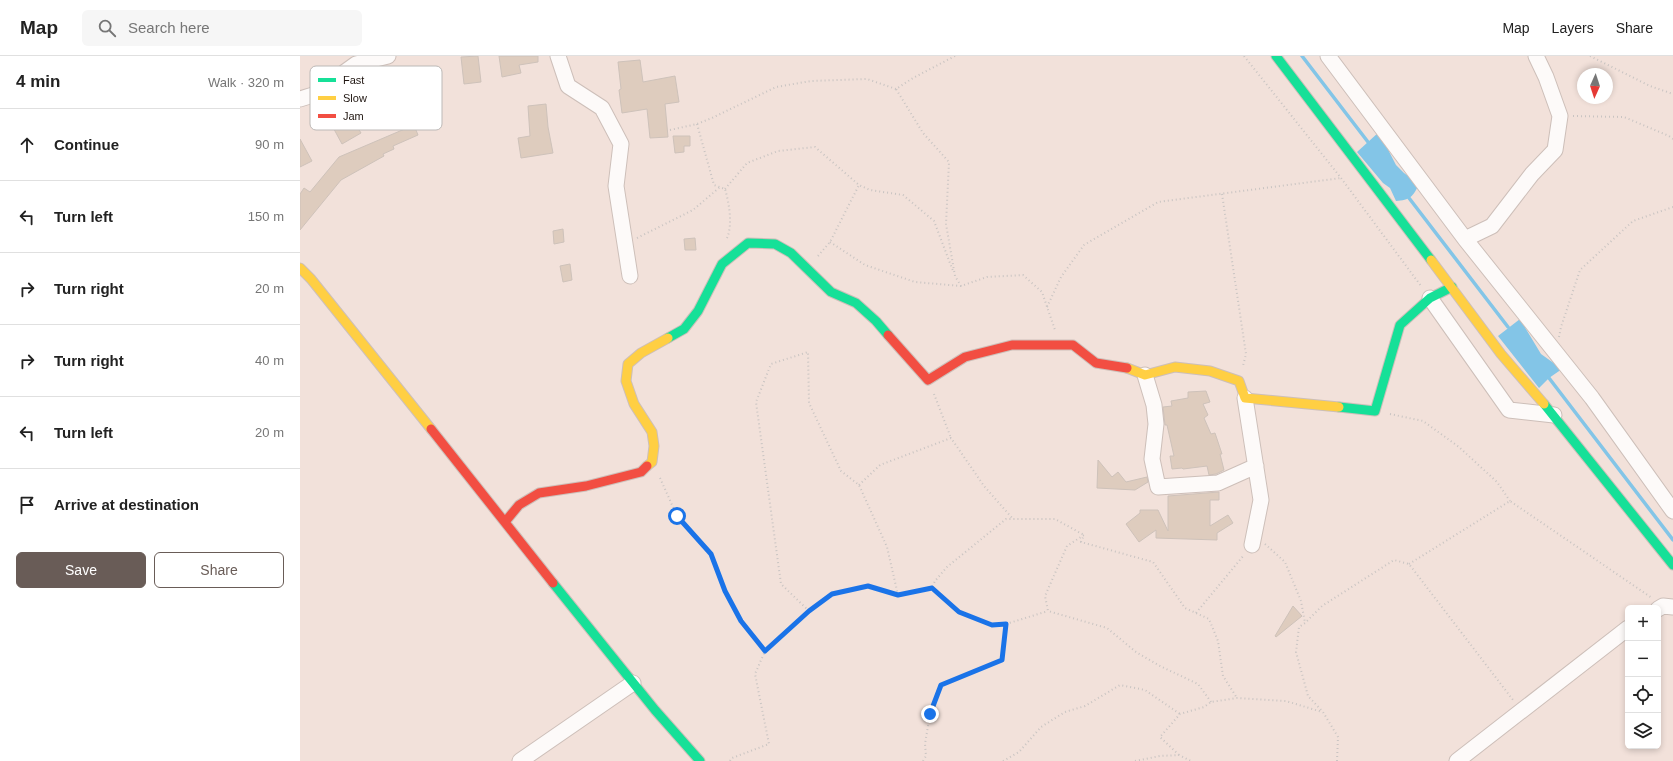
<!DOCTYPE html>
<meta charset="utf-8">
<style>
:root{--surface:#fff;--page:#f6f6f6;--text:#222;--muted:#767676;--line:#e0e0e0;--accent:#695c57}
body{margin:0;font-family:Arial,sans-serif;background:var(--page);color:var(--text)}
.controls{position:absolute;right:12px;bottom:12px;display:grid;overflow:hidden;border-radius:6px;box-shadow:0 2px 6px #0003}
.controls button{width:36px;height:36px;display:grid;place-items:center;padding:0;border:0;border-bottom:1px solid var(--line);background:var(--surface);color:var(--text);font:20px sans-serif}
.compass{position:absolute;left:1277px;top:12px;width:36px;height:36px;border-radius:50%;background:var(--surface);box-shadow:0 2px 6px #0003;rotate:183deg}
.stop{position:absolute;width:12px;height:12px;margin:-9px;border:3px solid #1a73e8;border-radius:50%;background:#fff}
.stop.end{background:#1a73e8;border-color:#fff;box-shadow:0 1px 4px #0008}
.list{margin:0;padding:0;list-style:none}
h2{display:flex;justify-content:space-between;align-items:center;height:52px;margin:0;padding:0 16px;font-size:17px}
h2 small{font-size:13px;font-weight:400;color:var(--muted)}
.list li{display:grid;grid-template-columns:26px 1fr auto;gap:12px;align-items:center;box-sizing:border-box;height:72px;padding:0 16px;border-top:1px solid var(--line)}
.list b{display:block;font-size:15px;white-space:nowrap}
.list em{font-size:13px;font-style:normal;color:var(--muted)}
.actions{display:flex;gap:8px;padding:12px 16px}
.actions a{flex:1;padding:9px 0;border:1px solid var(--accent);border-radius:6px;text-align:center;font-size:14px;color:var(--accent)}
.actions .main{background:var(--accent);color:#fff}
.icon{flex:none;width:22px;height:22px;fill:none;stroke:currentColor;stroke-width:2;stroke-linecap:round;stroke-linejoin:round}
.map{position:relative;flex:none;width:1373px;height:705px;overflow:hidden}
header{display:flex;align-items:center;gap:24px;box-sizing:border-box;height:56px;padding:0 20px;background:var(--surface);border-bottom:1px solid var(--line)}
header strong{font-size:19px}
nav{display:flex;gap:22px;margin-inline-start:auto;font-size:14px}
.search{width:280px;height:36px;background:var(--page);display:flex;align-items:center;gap:10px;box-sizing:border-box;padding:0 14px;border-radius:6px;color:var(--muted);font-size:15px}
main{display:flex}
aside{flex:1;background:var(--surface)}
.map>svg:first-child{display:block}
.water{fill:#83c5e7}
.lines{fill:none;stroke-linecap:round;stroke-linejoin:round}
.stream{stroke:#83c5e7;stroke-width:3.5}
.building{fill:#deccbe;stroke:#cec2ba}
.street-casing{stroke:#cdbfb9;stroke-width:17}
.fast-casing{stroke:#cdbfb9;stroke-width:11}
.slow-casing{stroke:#cdbfb9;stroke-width:11}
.jam-casing{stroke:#cdbfb9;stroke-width:11}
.path{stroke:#c9c4c2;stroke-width:2;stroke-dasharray:1 3;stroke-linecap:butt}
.street{stroke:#fdfaf9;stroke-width:15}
.fast{stroke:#16e098;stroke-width:9}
.slow{stroke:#ffcf43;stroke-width:9}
.jam{stroke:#f24e42;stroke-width:9}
.route{stroke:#1a73e8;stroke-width:5}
.key{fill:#fff;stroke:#bcb9b7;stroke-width:1}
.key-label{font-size:11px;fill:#1f1510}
</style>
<header>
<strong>Map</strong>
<div class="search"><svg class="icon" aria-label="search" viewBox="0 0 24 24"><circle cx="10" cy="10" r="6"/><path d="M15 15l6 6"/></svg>Search here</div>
<nav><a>Map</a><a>Layers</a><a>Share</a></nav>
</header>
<main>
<aside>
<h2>4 min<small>Walk · 320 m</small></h2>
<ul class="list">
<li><svg class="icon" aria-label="ahead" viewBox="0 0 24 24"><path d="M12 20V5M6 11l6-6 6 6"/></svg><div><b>Continue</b></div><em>90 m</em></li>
<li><svg class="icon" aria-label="left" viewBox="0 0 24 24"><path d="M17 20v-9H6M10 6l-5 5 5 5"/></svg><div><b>Turn left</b></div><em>150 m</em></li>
<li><svg class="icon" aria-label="right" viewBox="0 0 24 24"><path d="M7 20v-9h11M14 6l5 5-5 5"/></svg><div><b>Turn right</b></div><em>20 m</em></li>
<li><svg class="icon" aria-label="right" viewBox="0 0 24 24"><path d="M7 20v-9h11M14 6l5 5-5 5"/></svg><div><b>Turn right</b></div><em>40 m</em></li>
<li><svg class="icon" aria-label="left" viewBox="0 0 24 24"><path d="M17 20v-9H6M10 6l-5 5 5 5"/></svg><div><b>Turn left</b></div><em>20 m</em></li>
<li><svg class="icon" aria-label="arrive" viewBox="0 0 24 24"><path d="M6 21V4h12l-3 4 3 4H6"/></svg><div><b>Arrive at destination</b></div></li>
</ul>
<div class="actions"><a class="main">Save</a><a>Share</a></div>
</aside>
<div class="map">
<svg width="1373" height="705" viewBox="0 0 1373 705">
<rect width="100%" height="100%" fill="#f2e1da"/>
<path class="water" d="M1079,76l17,33 8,8 15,11c-6,13 -9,16 -23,17l-6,-13 -7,-5 -26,-31z
M1220,263l21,35 21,15 -13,9 -10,10 -41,-52z"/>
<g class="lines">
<path class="stream" d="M1002,0l66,86
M1109,142l99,129
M1249,322l124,162"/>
</g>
<path class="building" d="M178,0l3,26 -17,2 -3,-27z
M199,0h39v6l-19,3 2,8 -19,4z
M340,4l3,22 32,-6 4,26 -14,2 3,33 -18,1 -3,-29 -25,4 -3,-23 2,-1 -3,-27z
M246,48l2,23 5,26 -32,5 -3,-20 12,-2 -2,-30z
M47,54l14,23 -19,11 -13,-24z
M114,69l4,10 -25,11 1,3 -11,5 1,2 -43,24 -41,50v-36l4,-6 6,4 29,-35z
M373,80h17v10h-6v6l-9,1z
M0,83l12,22 -12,6z
M263,173l1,13 -10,2 -1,-13z
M395,182l1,12h-11l-1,-11z
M270,208l2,16 -9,2 -3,-16z
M906,335l4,11 -7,2 5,11 -4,3 7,16 4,-1 7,21h-2l4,16 -8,4 -7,1 -2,-9 -24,3 -1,-1 -10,1 -2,-13h4l-7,-31h-2l-2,-18 9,-1 -1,-5 17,-3v-6z
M798,404l14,17 6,-5 8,10 21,-5 1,5 -13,8 -38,-2z
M919,436v8h-9v26l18,-11 5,8 -16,10v7l-61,-2v-8l-17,12 -13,-18 14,-11v-3h18l10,21v-35z
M993,550l9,10 -26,21 -1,-1z"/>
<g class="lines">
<defs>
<path id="street" d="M258,0l10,30 34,22 19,36 -5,42 14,90
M1028,0l137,183 127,159 81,113
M0,43l13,-4 43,-31 32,-8
M1165,183l27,-13 40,-52 23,-24 5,-34 -14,-39 -10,-21
M1130,242l79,112 45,5
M845,319l9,30 2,19 -4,35 6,28 60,-4 38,-17
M945,342l16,102 -9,45
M1358,553l5,-3 10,1
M220,705l113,-78
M1157,705l171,-133"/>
<path id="fast" d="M976,0l155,204
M368,282l16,-9 14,-18 24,-47 26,-21 27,1 16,9 40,39 25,11 20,18 12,14
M1244,348l129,161
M1039,351l36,4 25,-86 30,-27 22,-11
M253,527l102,127 45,51"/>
<path id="slow" d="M1131,204l70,94 43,50
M0,212l11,11 120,150
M827,312l18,7 30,-8 35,4 29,10 6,17 94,9
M347,410l5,-4 2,-16 -2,-14 -18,-28 -8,-23 2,-17 13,-11 27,-15"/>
<path id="jam" d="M588,279l40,45 37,-23 47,-12h61l23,18 31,5
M131,373l122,154
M205,466l14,-17 20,-12 47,-7 55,-14 6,-6"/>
</defs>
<use href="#street" class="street-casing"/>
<use href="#fast" class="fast-casing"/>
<use href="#slow" class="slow-casing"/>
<use href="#jam" class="jam-casing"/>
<path class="path" d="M655,0l-42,22 -17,11 27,44 26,29 -3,62 9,52 6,10 26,-9 36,-2 19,17 13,38
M944,0l97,122 80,108
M1290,0l60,30 23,8
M1273,60l51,1 45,19 4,3
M397,68l17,61 11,4c4,14 8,35 2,49
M370,74l27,-6 15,-6 64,-31 35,-6 56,-2 29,10
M425,133l22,-26 31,-12 37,-4 44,38 11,5 33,5 31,26 19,50
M922,138l24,160 -3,12
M337,182l56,-28 27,-23
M530,186l35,23 50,17 46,4
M518,200l12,-14 29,-57
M747,251l14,-30 23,-32 74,-43 183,-24
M1259,281l2,-10 19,-57 53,-49 40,-14
M634,338l17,44
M1090,358l33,7 36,26 38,35 13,19
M360,422l17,38 34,38 14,37 16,30 24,30
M559,429l21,-20 71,-27 33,48 29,33
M965,488l20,18 16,39 4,22
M1109,508l101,-63 142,97
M509,555l-28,-27 -25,-182 15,-38 37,-12 1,51 32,68 18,14 28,62 11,48
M896,557l48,-58
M706,568l42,-13
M911,646l-13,-18 -38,-18 -24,-14 -29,-24 -59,-17 -3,-15 22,-50 17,-11 -3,7 72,20 32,46 24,11 9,22 5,35 14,22
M879,699l-19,-18 20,-23 24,-7 7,-5 26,-4 49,3 36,11
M430,705l2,-3 37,-14 -14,-70 10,-23 44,-40 24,-17 35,-8 30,9 34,-7 3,-7 12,-14 59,-48h49l29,16
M623,705l3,-5 -1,-12 5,-30 11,-29 61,-25 4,-36 -14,1 -33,-13 -27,-24
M703,705l16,-9 22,-25 24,-15 20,-6 35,-21 25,5 35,24
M835,705l25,-5 19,-1 12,6
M1037,705l1,-24 -15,-25 -15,-16 -12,-44 3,-25 6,-4 17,-17 72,-46 15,4 104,136"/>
<use href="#street" class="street"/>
<use href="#fast" class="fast"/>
<use href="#slow" class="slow"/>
<use href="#jam" class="jam"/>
</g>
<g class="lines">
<path class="route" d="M377,460l34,38 14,37 16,30 24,30 44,-40 23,-17 36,-8 30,9 34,-7 27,24 33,13 14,-1 -4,36 -61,25 -11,29"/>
</g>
<rect x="10" y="10" width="132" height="64" rx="6" class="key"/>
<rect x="18" y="22" width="18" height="4" fill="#16e098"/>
<rect x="18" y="40" width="18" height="4" fill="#ffcf43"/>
<rect x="18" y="58" width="18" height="4" fill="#f24e42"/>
<g class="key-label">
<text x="43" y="28">Fast</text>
<text x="43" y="46">Slow</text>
<text x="43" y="64">Jam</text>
</g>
</svg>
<div class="controls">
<button>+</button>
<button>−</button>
<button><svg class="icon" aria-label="locate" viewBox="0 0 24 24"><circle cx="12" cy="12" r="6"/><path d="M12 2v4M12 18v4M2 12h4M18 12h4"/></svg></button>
<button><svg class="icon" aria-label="layers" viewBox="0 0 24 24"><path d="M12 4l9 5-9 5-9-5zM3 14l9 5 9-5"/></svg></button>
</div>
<svg class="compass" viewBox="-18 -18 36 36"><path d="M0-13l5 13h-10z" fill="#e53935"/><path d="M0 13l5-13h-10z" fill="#767676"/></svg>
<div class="stop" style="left:377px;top:460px"></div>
<div class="stop end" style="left:630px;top:658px"></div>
</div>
</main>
